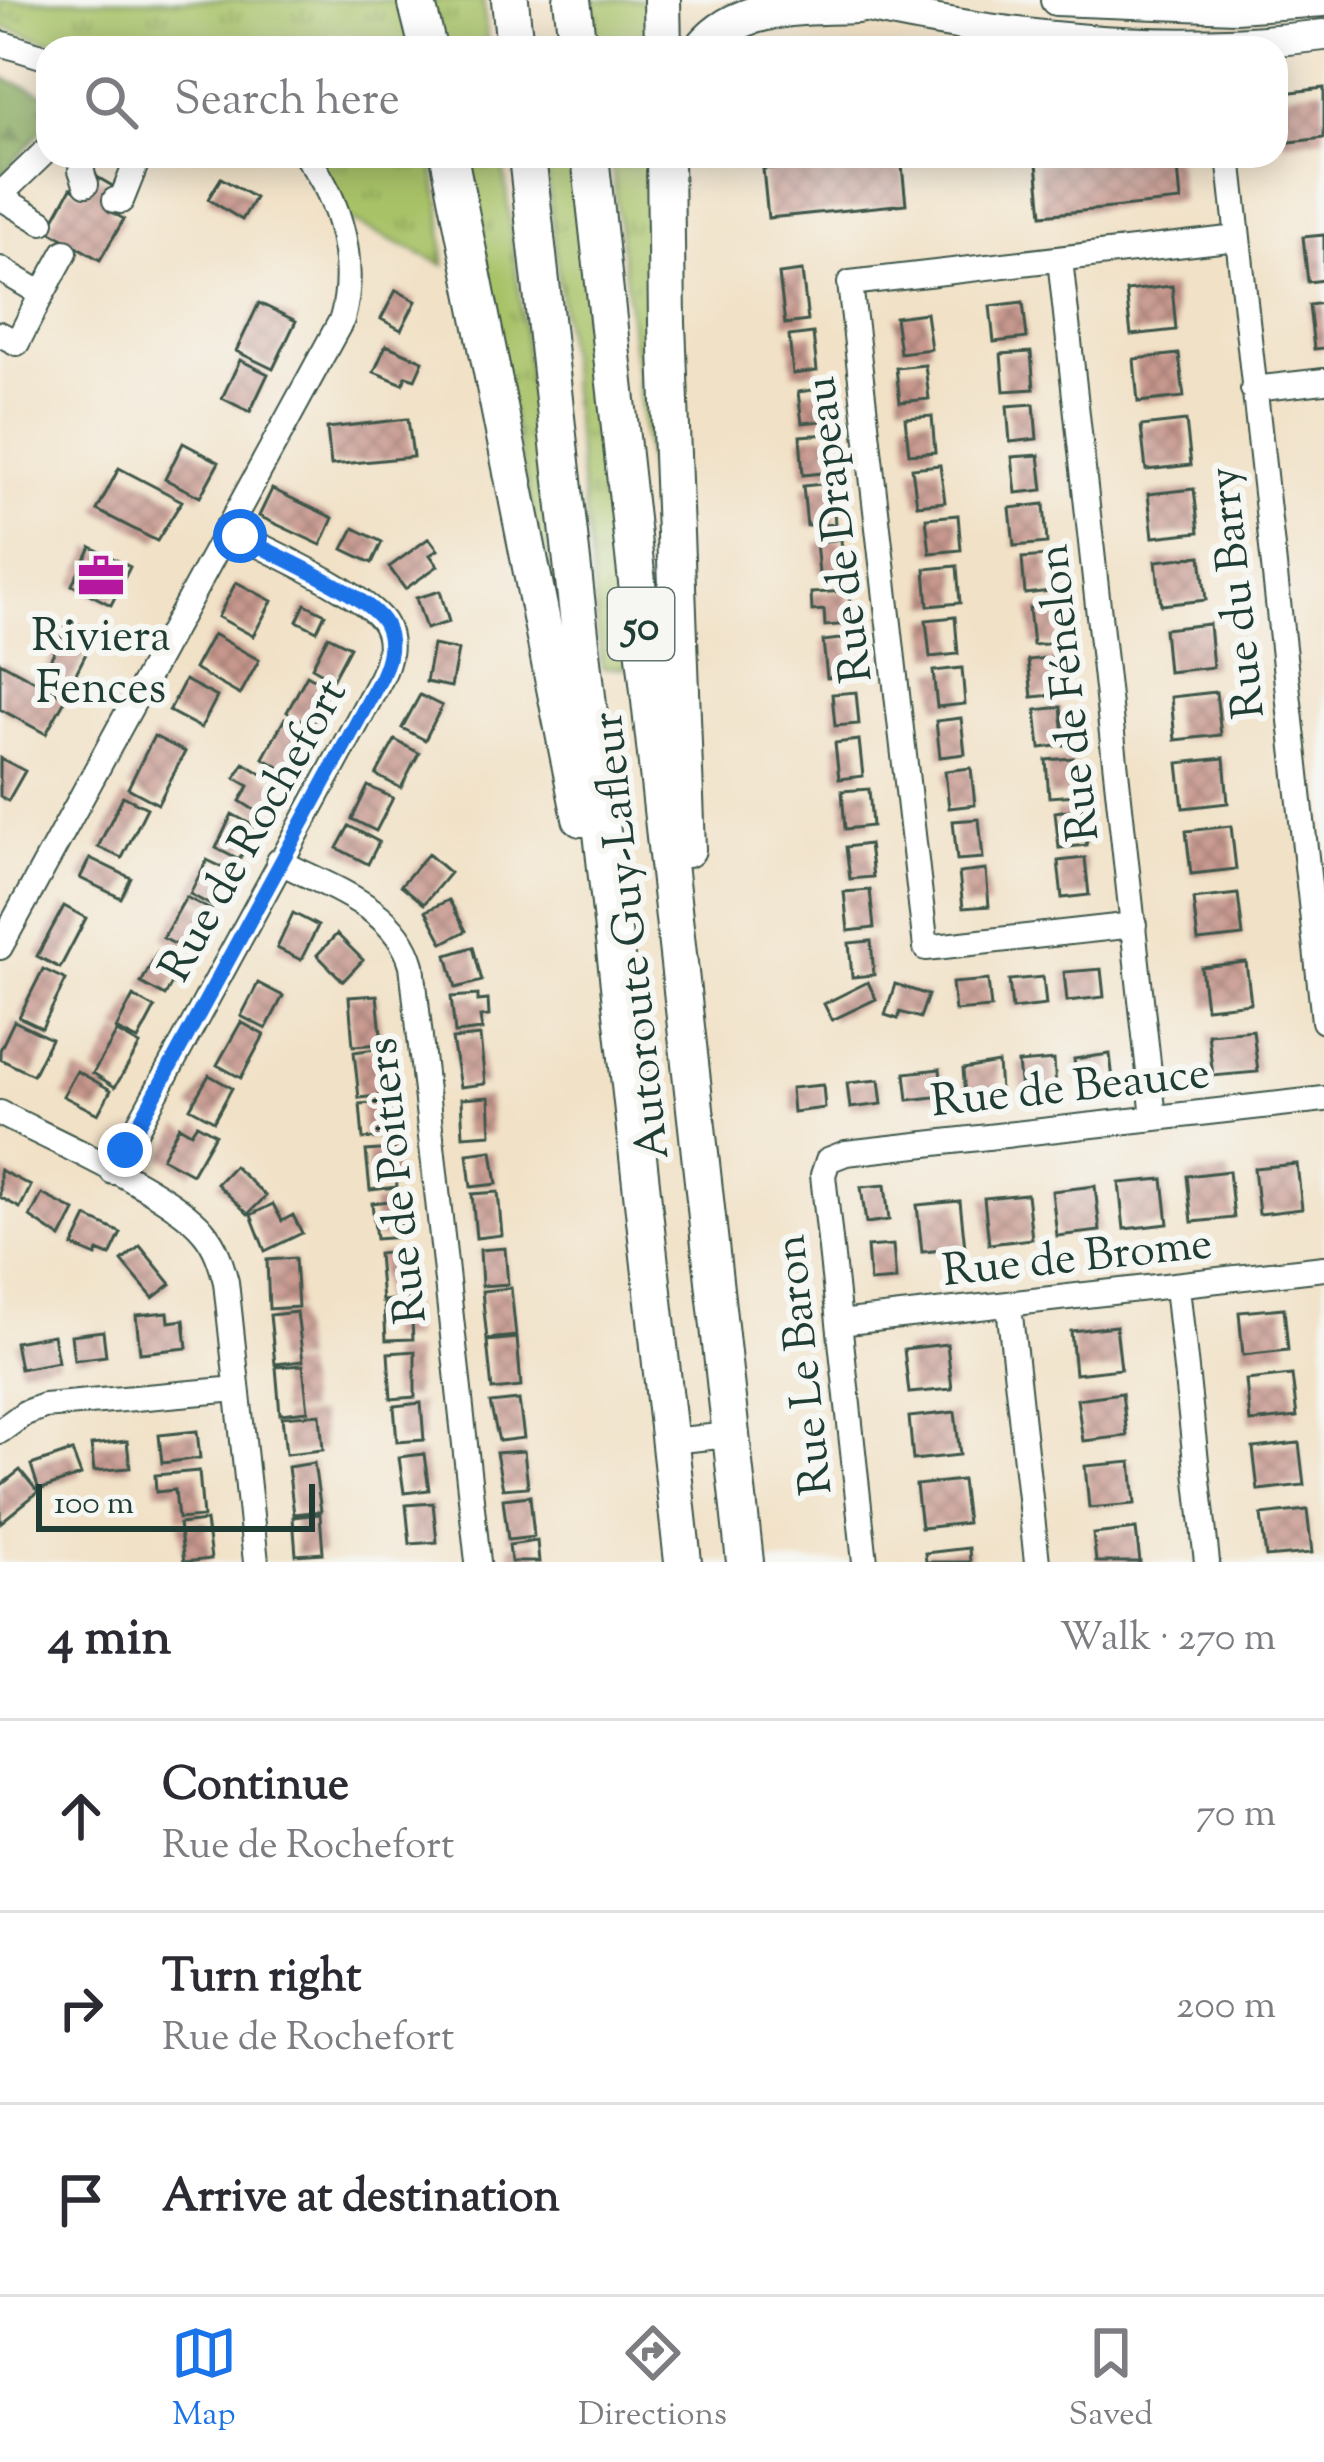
<!DOCTYPE html>
<meta charset="utf-8">
<style>
:root{--surface:#fff;--page:#f7f7f7;--text:#2b2b33;--muted:#7c7c81;--line:#e1e1e2;--accent:#1a73e8}
body{margin:0;font-family:"Sorts Mill Goudy",serif;background:var(--page);color:var(--text)}
.scale{position:absolute;left:36px;bottom:30px;width:279px;box-sizing:border-box;padding-left:12px;border:6px solid #1f3d34;border-top:0;font-size:33px;line-height:42px;white-space:nowrap;color:#1f3d34;-webkit-text-stroke:9px #f6f6f2;paint-order:stroke}
.stop{position:absolute;width:36px;height:36px;margin:-27px;border:9px solid #1a73e8;border-radius:50%;background:#fff}
.stop.end{background:#1a73e8;border-color:#fff;box-shadow:0 3px 12px #0008}
.list{margin:0;padding:0;list-style:none}
h2{display:flex;justify-content:space-between;align-items:center;height:156px;margin:0;padding:0 48px;font-size:51px}
h2 small{font-size:39px;font-weight:400;color:var(--muted)}
.list li{display:grid;grid-template-columns:78px 1fr auto;gap:36px;align-items:center;box-sizing:border-box;height:192px;padding:0 48px;border-top:3px solid var(--line)}
.list b{display:block;font-size:45px;white-space:nowrap}
.list p{margin:0;font-size:39px;white-space:nowrap;color:var(--muted)}
.list em{font-size:39px;font-style:normal;color:var(--muted)}
.icon{flex:none;width:66px;height:66px;fill:none;stroke:currentColor;stroke-width:2;stroke-linecap:round;stroke-linejoin:round}
.map{position:relative;flex:none;width:1324px;height:1562px;overflow:hidden}
.search{position:absolute;background:var(--surface);box-shadow:0 6px 30px #0003;left:36px;right:36px;top:36px;height:132px;display:flex;align-items:center;gap:30px;box-sizing:border-box;padding:0 42px;border-radius:36px;color:var(--muted);font-size:45px}
.sheet{height:732px;background:var(--surface)}
nav{display:flex;justify-content:space-around;align-items:center;box-sizing:border-box;height:168px;border-top:3px solid var(--line);background:var(--surface);font-size:33px;color:var(--muted)}
nav a{display:grid;justify-items:center;gap:6px}
nav .on{color:var(--accent)}
.map>svg:first-child{display:block}
.grass{fill:url(#grass-tufts);stroke:#64804e;stroke-width:3}
.forest{fill:url(#forest-firs);stroke:#527248;stroke-width:3}
.building{fill:url(#building-cross-hatch)}
.lines{fill:none;stroke-linecap:round;stroke-linejoin:round}
.minor-casing{stroke:#3e564a;stroke-width:28}
.major-casing{stroke:#3e564a;stroke-width:34}
.highway-casing{stroke:#3e564a;stroke-width:40}
.minor{stroke:#fff;stroke-width:24}
.major{stroke:#fff;stroke-width:30}
.highway{stroke:#fff;stroke-width:36}
.route{stroke:#1a73e8;stroke-width:15}
.labels{text-anchor:middle;stroke-width:12;stroke-linejoin:round;paint-order:stroke}
.shield{fill:#f6f6f2;stroke:#60746d;stroke-width:3}
.shield-label{font-size:42px;font-weight:bold;fill:#1f3d34}
.street-label{font-size:45px;fill:#1f3d34;stroke:#f6f6f2}
.poi-label{font-size:45px;fill:#1f3d34;stroke:#f6f6f2}
</style>
<div class="map">
<svg width="1324" height="1562" viewBox="0 0 1324 1562">
<defs>
<pattern id="grass-tufts" width="24" height="20" patternUnits="userSpaceOnUse" patternTransform="scale(3)"><rect width="24" height="20" fill="#a8c268"/><path d="M3 7l-1-3M5 7V3M7 7l1-3M15 17l-1-3M17 17v-4M19 17l1-3" fill="none" stroke="#889f56"/></pattern>
<pattern id="forest-firs" width="22" height="20" patternUnits="userSpaceOnUse" patternTransform="scale(3)"><rect width="22" height="20" fill="#86a85c"/><path d="M5 1l3.5 6h-7zM16 11l3.5 6h-7z" fill="#6d8a4d"/></pattern>
<pattern id="building-cross-hatch" width="8" height="8" patternUnits="userSpaceOnUse" patternTransform="scale(3)"><rect width="8" height="8" fill="#c8988e"/><path d="M0 0l8 8M0 8l8-8" fill="none" stroke="#a27d75"/></pattern>
</defs>
<rect width="100%" height="100%" fill="#f6f6f2"/>
<filter id="ink" filterUnits="userSpaceOnUse"><feTurbulence type="fractalNoise" baseFrequency=".00833" numOctaves="2"/><feDisplacementMap in="SourceGraphic" scale="24" xChannelSelector="R" yChannelSelector="G"/><feConvolveMatrix kernelMatrix="1 2 1 2 8 2 1 2 1" color-interpolation-filters="sRGB"/></filter>
<filter id="wash" filterUnits="userSpaceOnUse"><feTurbulence type="fractalNoise" baseFrequency=".004" numOctaves="4" result="noise"/><feDisplacementMap in="SourceGraphic" scale="48" xChannelSelector="R" yChannelSelector="G"/><feGaussianBlur stdDeviation="2.7" result="paint"/><feColorMatrix in="noise" values="0 0 0 0 0 0 0 0 0 0 0 0 0 0 0 0 0 1.4 0 .05"/><feComposite in="paint" operator="in"/></filter>
<g filter="url(#wash)">
<rect width="100%" height="100%" fill="#f1e1c6"/>
<path class="grass" d="M0,0h397l7,13 7,35h-341l-70,-22z
M426,0h57l5,48h-51z
M593,0h56l1,48h-52z
M314,156h117l10,54 3,55 -98,-47z
M458,156h44l64,518z
M545,156h28l57,511 -28,1z
M611,156h42l9,430z"/>
<path class="forest" d="M0,77l48,18v28l-48,55z"/>
<g id="blocks">
<path class="building" d="M1324,88v50l-42,5 -6,-49z
M901,156l5,48 -138,14 -5,-49z
M1106,156h71l4,45 -139,14 -5,-52z
M92,174l29,17 -12,20 15,8 -24,41 -52,-30 23,-42 10,5z
M221,178l34,20 -13,22 -34,-21z
M1324,235v45l-16,2 -5,-45z
M802,271l6,50 -23,3 -6,-50z
M1172,286l4,44 -45,5 -5,-44z
M396,290l20,11 -15,29 -20,-11z
M1023,302l4,36 -33,4 -4,-36z
M259,303l37,18 -23,48 -37,-18z
M1324,303v45l-10,1 -5,-44z
M926,313l5,36 -31,4 -5,-36z
M813,333l4,38 -24,3 -4,-38z
M386,345l37,16 -8,18 -9,-3 -3,8 -29,-12z
M1031,352l3,37 -30,2 -3,-37z
M1179,354l5,43 -46,5 -4,-43z
M240,360l28,14 -18,38 -28,-14z
M925,365l4,34 -29,3 -4,-34z
M820,389l4,32 -22,2 -4,-31z
M1034,404l3,35 -27,3 -3,-36z
M932,416l3,36 -26,2 -4,-36z
M408,419l5,38 -82,8 -4,-37z
M1186,421l5,44 -45,5 -5,-44z
M829,434l3,38 -29,3 -3,-39z
M183,443l36,19 -19,35 -35,-18z
M1039,455l4,35 -27,3 -4,-36z
M940,465l5,37 -28,3 -5,-37z
M119,468l63,33 -25,40 -60,-31z
M832,483l3,41 -28,2 -4,-40z
M272,489l61,29 -12,27 -62,-29z
M1194,489l5,43 -46,5 -5,-43z
M1044,504l3,39 -33,3 -4,-38z
M958,515l3,35 -31,3 -4,-35z
M354,528l28,14 -10,21 -29,-14z
M429,538l9,12 -8,5 8,11 -33,23 -16,-22z
M841,539l3,33 -25,2 -3,-32z
M91,547l39,20 -19,38 -39,-20z
M1047,556l4,35 -26,3 -3,-36z
M1201,556l5,44 -45,5 -5,-44z
M957,566l3,37 -32,3 -3,-37z
M236,582l36,19 -19,35 -35,-19z
M440,591l9,31 -23,7 -10,-31z
M849,591l2,33 -26,2 -1,-16 -12,1 -1,-18z
M305,604l20,10 -8,17 -20,-10z
M1056,605l4,38 -27,2 -4,-37z
M955,617l3,37 -28,3 -4,-37z
M70,620l26,14 -26,51 -26,-13z
M1209,624l4,43 -45,5 -4,-43z
M213,634l46,26 -19,35 -46,-26z
M328,636l22,11 -17,32 -21,-12z
M848,638l4,38 -25,2 -4,-37z
M433,645l25,5 -7,37 -25,-5z
M1059,657l4,37 -31,3 -4,-37z
M0,662l66,36 -20,36 -46,-25z
M962,668l3,36 -28,3 -4,-36z
M307,675l23,13 -19,37 -24,-13z
M185,680l32,17 -16,31 -32,-17z
M856,692l3,32 -24,2 -3,-32z
M1216,692l5,43 -46,5 -4,-43z
M420,695l22,11 -17,34 -23,-12z
M1061,707l4,38 -25,3 -4,-38z
M285,718l23,12 -22,41 -23,-13z
M961,718l4,36 -25,3 -4,-36z
M154,736l31,16 -27,52 -30,-16z
M395,740l24,13 -18,35 -25,-13z
M859,740l4,36 -24,3 -4,-36z
M0,758l25,13 -17,30 -8,-5z
M1073,758l4,37 -28,2 -3,-37z
M1224,758l4,45 -45,5 -5,-45z
M244,763l36,22 -18,30 -22,-14 9,-15 -14,-8z
M971,768l4,37 -26,3 -4,-37z
M368,786l25,12 -17,33 -24,-12z
M869,789l3,37 -27,3 -3,-38z
M123,796l24,12 -25,50 -24,-11z
M1082,808l5,37 -28,3 -4,-36z
M232,814l24,13 -17,33 -23,-12z
M979,819l4,39 -26,2 -4,-39z
M349,826l30,16 -11,22 -31,-16z
M1231,826l5,43 -45,5 -5,-43z
M869,844l4,33 -23,2 -4,-32z
M428,854l22,19 -26,31 -23,-19z
M90,858l41,20 -10,20 -41,-20z
M1085,858l4,37 -27,3 -4,-37z
M207,860l23,11 -18,35 -22,-12z
M986,870l3,36 -26,2 -4,-35z
M870,890l4,38 -26,3 -4,-39z
M1238,894l5,42 -45,5 -5,-42z
M186,897l25,13 -23,41 -25,-13z
M449,900l17,31 -23,12 -17,-32z
M64,906l22,12 -26,50 -23,-12z
M293,913l25,13 -17,34 -24,-12z
M337,934l26,26 -20,21 -26,-26z
M871,941l3,34 -22,2 -3,-34z
M473,947l9,34 -26,7 -9,-33z
M158,951l24,13 -17,32 -24,-13z
M1246,962l5,41 -45,5 -5,-41z
M43,969l23,11 -24,48 -23,-11z
M1101,969l3,28 -37,4 -3,-29z
M1043,977l3,28 -34,4 -3,-29z
M988,980l3,28 -36,3 -3,-28z
M868,982l8,17 -44,21 -8,-16z
M258,983l25,13 -17,33 -25,-13z
M895,984l33,11 -8,23 -20,-6 -2,7 -13,-4z
M377,995l5,49 -29,2 -4,-49z
M478,995v6l10,-1 1,16 -9,1 2,13 -27,3 -4,-36z
M133,996l22,12 -17,32 -22,-11z
M14,1021l37,18 -18,36 -33,-16v-9z
M241,1022l23,13 -23,43 -24,-13z
M1253,1030l5,42 -45,4 -5,-42z
M117,1032l23,13 -25,42 -22,-14z
M480,1036l5,48 -25,3 -8,-48z
M382,1048l5,47 -28,3 -5,-46z
M1110,1054l3,26 -36,6 -3,-27z
M1054,1060l2,28 -35,2 -3,-27z
M998,1063l2,27 -35,6 -2,-27z
M940,1069l3,27 -35,4 -3,-27z
M77,1071l34,19 -13,24 -35,-18z
M209,1075l23,13 -18,33 -24,-13z
M879,1080l3,24 -32,4 -3,-25z
M823,1085l2,23 -32,4 -2,-24z
M489,1097l2,37 -28,2 -2,-37z
M386,1102l3,35 -26,2 -3,-35z
M197,1124l18,10 -23,40 -30,-16 17,-32 12,7z
M394,1149l3,38 -27,3 -4,-39z
M492,1151l5,33 -26,3 -4,-33z
M1297,1164l5,45 -43,5 -5,-46z
M234,1166l32,30 -18,18 -31,-30z
M0,1170l31,16 -11,22 -20,-11z
M1229,1171l5,47 -42,4 -5,-46z
M1163,1179l5,45 -44,5 -5,-46z
M885,1185l4,35 -23,3 -5,-36z
M1095,1186l5,45 -43,5 -5,-45z
M498,1192l4,43 -26,3 -4,-44z
M42,1194l33,17 -14,27 -31,-21z
M1027,1194l5,45 -43,5 -5,-46z
M398,1200l4,37 -26,2 -4,-36z
M960,1201l5,47 -43,4 -5,-47z
M273,1204l9,17 11,-6 9,18 -37,18 -14,-36z
M87,1217l34,16 -11,23 -12,-5 -2,5 -23,-10z
M893,1245l3,35 -26,2 -3,-35z
M140,1246l31,38 -18,14 -31,-37z
M505,1248l3,36 -26,2 -2,-36z
M405,1251l5,47 -28,3 -4,-47z
M295,1258l3,49 -29,2 -2,-49z
M511,1288l5,48 -29,3 -5,-48z
M411,1303l2,36 -27,1 -2,-36z
M1284,1308l4,42 -45,5 -4,-43z
M168,1312l1,10 15,-2 3,28 -47,5 -4,-38z
M297,1312l6,49 -28,3 -5,-49z
M1116,1326l5,43 -46,5 -4,-43z
M103,1331l3,25 -32,4 -3,-25z
M53,1335l5,27 -38,7 -5,-27z
M517,1338l4,49 -29,3 -5,-49z
M947,1344l5,45 -43,4 -5,-44z
M415,1351v46l-24,2 -3,-46z
M303,1365l5,46 -28,3 -4,-47z
M1292,1375l5,42 -47,5 -4,-42z
M1122,1393l5,43 -44,5 -6,-42z
M519,1400l5,38 -25,3 -9,-38z
M421,1403l3,37 -27,2 -3,-36z
M955,1412l5,43 -47,5 -4,-43z
M320,1414l3,36 -37,4 -4,-37z
M197,1431l3,27 -38,5 -3,-28z
M127,1441l3,27 -36,3 -3,-26z
M1299,1443l5,42 -46,5 -5,-42z
M72,1451l9,24 -42,15 -8,-25z
M524,1451l4,36 -25,2 -7,-36z
M424,1454l5,36 -25,3 -5,-36z
M1131,1462l4,42 -46,4 -4,-42z
M314,1463l7,48 -27,3 -6,-47z
M20,1470l18,22 -38,31v-37z
M199,1471l4,46 -25,2 -3,-29 -19,2 -1,-17z
M962,1480l5,43 -46,5 -5,-43z
M530,1496l4,41 -26,3 -5,-41z
M433,1503l4,39 -27,2 -4,-39z
M1307,1510l5,43 -46,4 -5,-42z
M320,1514l3,39 -27,2 -3,-38z
M206,1521l5,38 -27,3 -5,-38z
M1136,1529l4,33h-44l-3,-28z
M537,1541l2,21h-28l-2,-17z
M969,1548l1,14h-44l-1,-9z"/>
</g>
</g>
<g filter="url(#ink)">
<use href="#blocks" fill-opacity="0" stroke="#3e564a" stroke-width="3"/>
<g class="lines">
<defs>
<path id="minor" d="M0,43l48,15
M86,156l-5,14 5,14
M1229,156l95,865
M0,195l48,-46
M0,197l42,25
M115,200l6,1 18,-45
M1060,259l94,859
M0,269l42,25 -25,49 -17,-9
M42,294l23,-42
M1253,389l71,-8
M279,861c50,27 116,45 133,104l66,597
M1134,925l-208,23 -76,-665 387,-45
M0,947l342,-628c15,-55 -1,-118 -36,-163
M0,1113c50,26 170,78 203,118 13,15 18,32 23,51l30,280
M113,1172l268,-494c8,-17 13,-35 4,-53 -14,-29 -126,-79 -159,-96
M1177,1287l30,275
M1009,1306l28,256
M839,1323l485,-55
M0,1431l25,-18 19,-7 193,-17
M669,1441l62,-6
M865,1562l-42,-387 5,-15 18,-7 478,-54"/>
<path id="major" d="M835,0c160,37 325,56 489,35
M1056,0l179,7 89,-6"/>
<path id="highway" d="M416,0l12,48
M510,0l5,48
M572,0l6,48
M662,0l1,48
M703,48c36,-45 102,-41 155,-43
M449,156l132,662
M527,156l156,1406
M590,156l155,1406
M665,156l2,167 20,526"/>
</defs>
<use href="#minor" class="minor-casing"/>
<use href="#major" class="major-casing"/>
<use href="#highway" class="highway-casing"/>
<use href="#minor" class="minor"/>
<use href="#major" class="major"/>
<use href="#highway" class="highway"/>
</g>
</g>
<g class="lines" filter="url(#ink)">
<path class="route" d="M125,1150l256,-472c8,-18 13,-35 4,-54 -15,-29 -113,-70 -145,-88"/>
</g>
<defs>
<symbol id="office-bare" viewBox="-9 -9 18 18"><path d="M-6-3h4V-5.5h4V-3h4V5H-6ZM-1-4.5V-3h2v-1.5ZM-6 0V1H6V0Z" fill="#b5179e" stroke="#f6f6f2" stroke-width="2.5" paint-order="stroke"/></symbol>
</defs>
<g fill-rule="evenodd">
<use href="#office-bare" x="68" y="543" width="66" height="66"/>
</g>
<g class="labels">
<rect class="shield" x="608" y="588" width="66" height="72" rx="9"/>
<g class="shield-label">
<text x="641" y="639">50</text>
</g>
<g class="street-label">
<text transform="translate(836 530) rotate(-97)" y="16">Rue de Drapeau</text>
<text transform="translate(1234 593) rotate(-96)" y="16">Rue du Barry</text>
<text transform="translate(1066 693) rotate(-96)" y="16">Rue de Fénelon</text>
<text transform="translate(251 829) rotate(-61)" y="16">Rue de Rochefort</text>
<text transform="translate(628 936) rotate(-96)" y="16">Autoroute Guy-Lafleur</text>
<text transform="translate(1070 1085) rotate(-6)" y="16">Rue de Beauce</text>
<text transform="translate(394 1181) rotate(-96)" y="16">Rue de Poitiers</text>
<text transform="translate(1077 1255) rotate(-6)" y="16">Rue de Brome</text>
<text transform="translate(801 1365) rotate(-96)" y="16">Rue Le Baron</text>
</g>
<g class="poi-label">
<text x="101" y="650">Riviera<tspan x="101" dy="52">Fences</tspan></text>
</g>
</g>
</svg>
<div class="scale">100 m</div>
<div class="stop" style="left:240px;top:536px"></div>
<div class="stop end" style="left:125px;top:1150px"></div>
<div class="search"><svg class="icon" aria-label="search" viewBox="0 0 24 24"><circle cx="10" cy="10" r="6"/><path d="M15 15l6 6"/></svg>Search here</div>
</div>
<section class="sheet">
<h2>4 min<small>Walk · 270 m</small></h2>
<ul class="list">
<li><svg class="icon" aria-label="ahead" viewBox="0 0 24 24"><path d="M12 20V5M6 11l6-6 6 6"/></svg><div><b>Continue</b><p>Rue de Rochefort</p></div><em>70 m</em></li>
<li><svg class="icon" aria-label="right" viewBox="0 0 24 24"><path d="M7 20v-9h11M14 6l5 5-5 5"/></svg><div><b>Turn right</b><p>Rue de Rochefort</p></div><em>200 m</em></li>
<li><svg class="icon" aria-label="arrive" viewBox="0 0 24 24"><path d="M6 21V4h12l-3 4 3 4H6"/></svg><div><b>Arrive at destination</b></div></li>
</ul>
</section>
<nav>
<a class="on"><svg class="icon" aria-label="map" viewBox="0 0 24 24"><path d="M3 6l6-2 6 2 6-2v14l-6 2-6-2-6 2zM9 4v14M15 6v14"/></svg>Map</a>
<a><svg class="icon" aria-label="directions" viewBox="0 0 24 24"><path d="M12 3l9 9-9 9-9-9zM9 14v-3h6M13 9l2 2-2 2"/></svg>Directions</a>
<a><svg class="icon" aria-label="saved" viewBox="0 0 24 24"><path d="M7 4h10v16l-5-4-5 4z"/></svg>Saved</a>
</nav>
